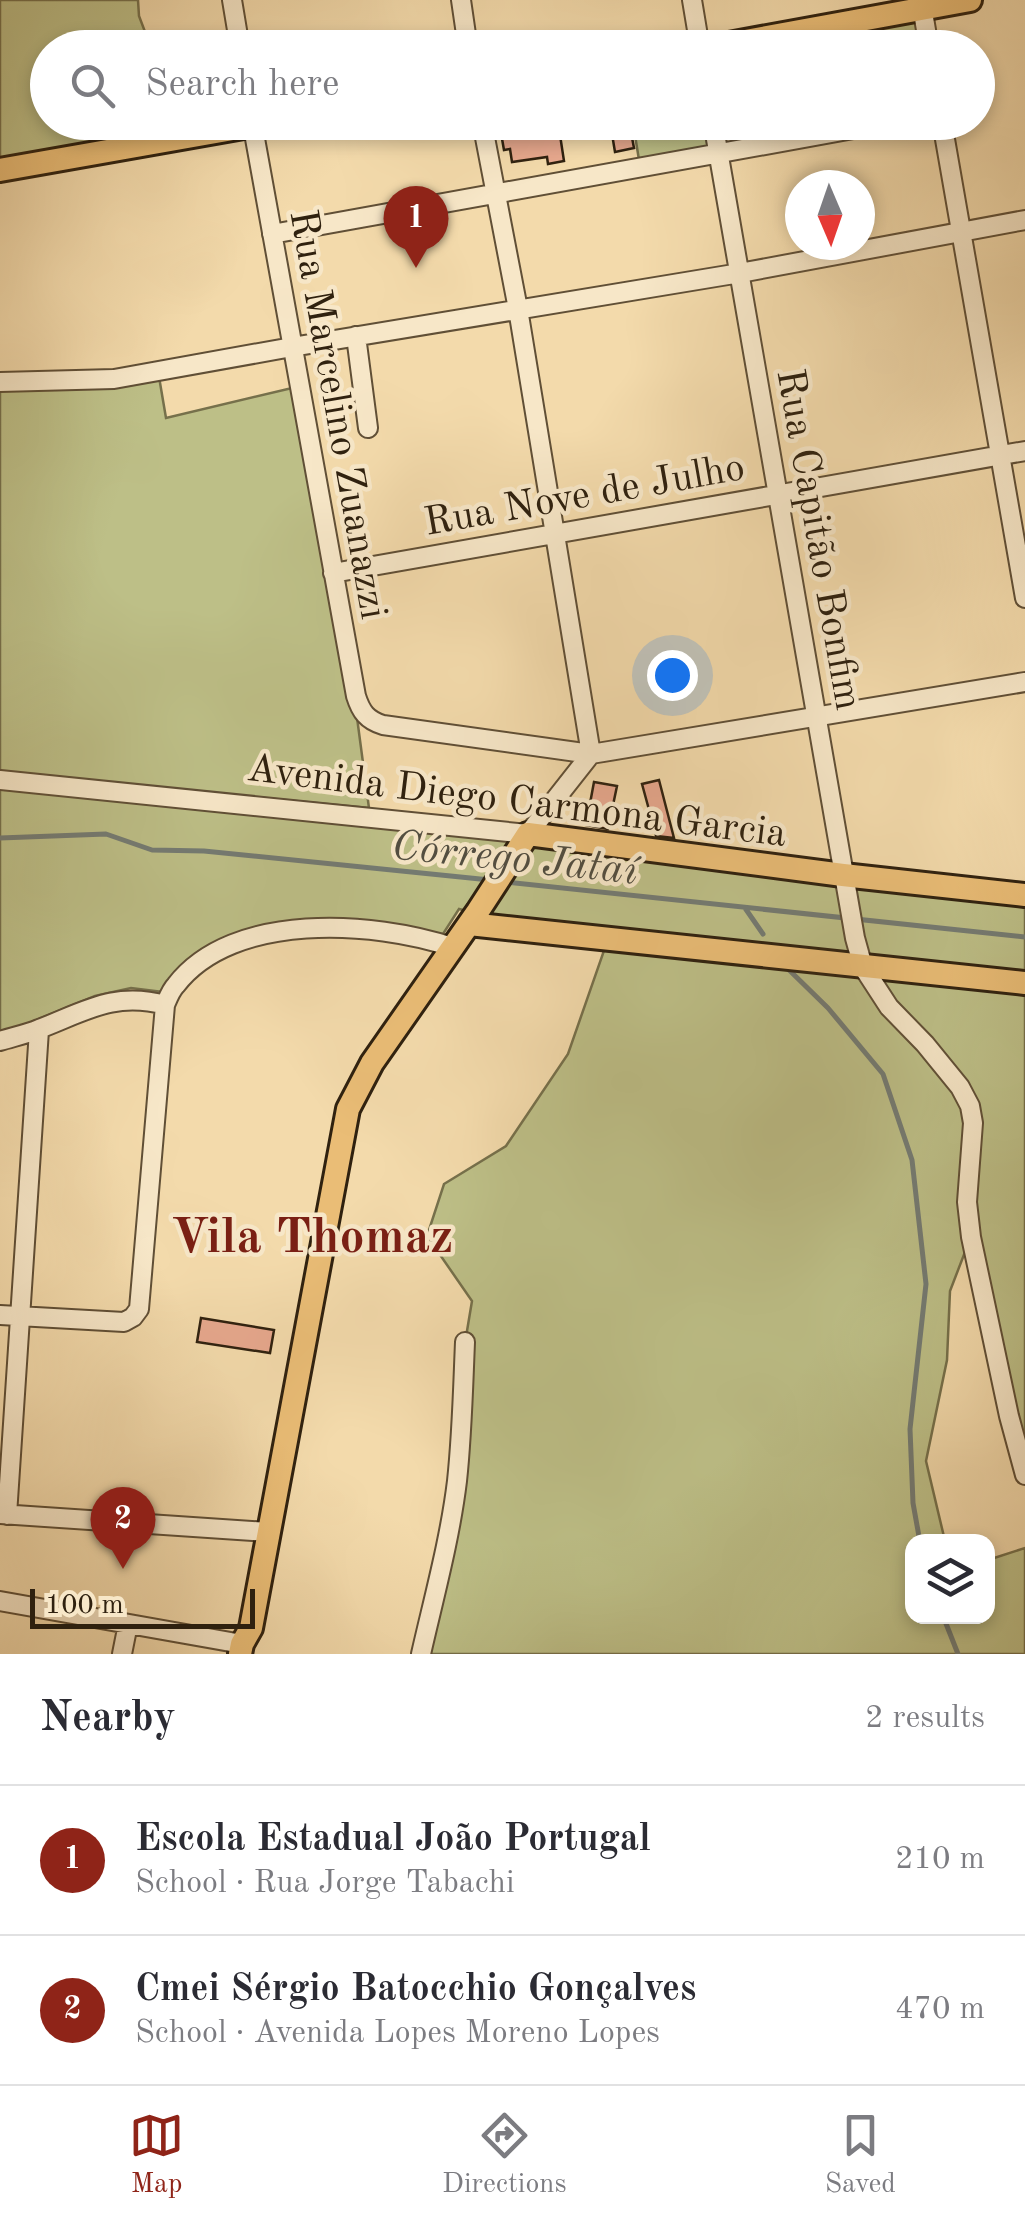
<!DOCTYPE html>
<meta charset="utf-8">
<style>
:root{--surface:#fff;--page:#f7f7f7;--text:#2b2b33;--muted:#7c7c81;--line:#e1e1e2;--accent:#8f2418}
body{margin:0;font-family:"Old Standard TT",serif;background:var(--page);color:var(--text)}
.controls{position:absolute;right:30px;bottom:30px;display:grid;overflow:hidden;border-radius:20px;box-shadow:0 5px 15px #0003}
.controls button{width:90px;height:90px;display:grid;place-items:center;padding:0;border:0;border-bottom:2px solid var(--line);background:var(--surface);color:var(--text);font:50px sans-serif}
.compass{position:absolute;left:785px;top:170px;width:90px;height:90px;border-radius:50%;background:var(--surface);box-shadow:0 5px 15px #0003;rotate:178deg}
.scale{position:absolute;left:30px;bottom:25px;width:225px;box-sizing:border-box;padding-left:10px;border:5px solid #2f210f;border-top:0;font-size:28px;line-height:35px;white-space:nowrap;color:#2f210f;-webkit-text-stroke:8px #f7e7c8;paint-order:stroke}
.you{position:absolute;left:672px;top:675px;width:35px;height:35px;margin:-25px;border:8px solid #fff;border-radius:50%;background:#1a73e8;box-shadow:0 0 0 15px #1a73e833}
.badge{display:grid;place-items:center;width:65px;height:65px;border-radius:50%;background:var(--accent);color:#fff;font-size:32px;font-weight:700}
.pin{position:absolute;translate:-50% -82px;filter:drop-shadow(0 2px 5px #0008)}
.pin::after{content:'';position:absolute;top:52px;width:35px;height:30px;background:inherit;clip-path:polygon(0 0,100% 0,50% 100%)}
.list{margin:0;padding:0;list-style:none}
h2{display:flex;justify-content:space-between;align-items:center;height:130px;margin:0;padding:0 40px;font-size:42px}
h2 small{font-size:32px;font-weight:400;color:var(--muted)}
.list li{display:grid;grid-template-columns:65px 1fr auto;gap:30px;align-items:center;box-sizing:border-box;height:150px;padding:0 40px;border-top:2px solid var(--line)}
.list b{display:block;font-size:38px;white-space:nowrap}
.list p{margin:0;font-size:32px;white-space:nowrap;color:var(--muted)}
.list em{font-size:32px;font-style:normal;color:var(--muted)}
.icon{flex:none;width:55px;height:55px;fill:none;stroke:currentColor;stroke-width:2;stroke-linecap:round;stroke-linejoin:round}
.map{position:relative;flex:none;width:1025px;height:1654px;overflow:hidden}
.search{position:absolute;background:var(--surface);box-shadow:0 5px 15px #0003;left:30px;right:30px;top:30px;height:110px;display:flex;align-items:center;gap:25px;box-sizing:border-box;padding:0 35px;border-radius:55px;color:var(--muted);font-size:38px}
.sheet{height:430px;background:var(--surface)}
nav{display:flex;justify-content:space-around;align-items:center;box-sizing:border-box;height:140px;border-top:2px solid var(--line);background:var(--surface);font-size:28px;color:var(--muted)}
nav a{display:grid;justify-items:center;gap:5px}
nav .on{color:var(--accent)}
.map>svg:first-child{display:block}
.green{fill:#bdbf87;stroke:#76704b;stroke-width:2.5}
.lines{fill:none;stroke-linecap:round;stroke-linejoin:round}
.stream{stroke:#747b73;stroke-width:5}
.building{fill:#e7a88e;stroke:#2f210f;stroke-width:2.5}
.minor-casing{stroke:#604f36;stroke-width:22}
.major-casing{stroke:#2f210f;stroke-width:28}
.minor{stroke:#f7e7c8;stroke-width:18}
.major{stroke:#eabd76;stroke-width:22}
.labels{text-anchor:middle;stroke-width:9;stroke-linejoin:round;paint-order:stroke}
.street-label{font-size:40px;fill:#2f210f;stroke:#f7e7c8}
.water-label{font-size:42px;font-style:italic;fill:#524e41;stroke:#f7e7c8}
.district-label{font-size:50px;font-weight:bold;fill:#7a1f14;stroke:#f7e7c8}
</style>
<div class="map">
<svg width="1025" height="1654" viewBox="0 0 1025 1654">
<rect width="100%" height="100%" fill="#f3daab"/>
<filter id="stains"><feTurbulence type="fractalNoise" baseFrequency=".002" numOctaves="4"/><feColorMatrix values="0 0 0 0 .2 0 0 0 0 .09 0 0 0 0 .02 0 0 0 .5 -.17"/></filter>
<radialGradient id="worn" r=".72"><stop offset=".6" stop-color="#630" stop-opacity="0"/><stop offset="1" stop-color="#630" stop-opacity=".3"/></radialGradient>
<path class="green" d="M0,0h138l1,16 8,21 -21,5v5l-78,1v74l49,1 6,26 -103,18z
M916,14l5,33h-48l-4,-24z
M633,123h8l2,7 30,-5 1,-2h35l6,30 -75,13z
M158,371l8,47 126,-30 64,322 13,98 -369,-35v-391z
M0,783l372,38 653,80v76l-519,-56 -47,-12 -16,25 -181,-5 -99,63 -32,-4 -36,8 -71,29 -24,7z
M608,939l417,44v492l-55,-236 -20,52 -3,69 -21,101 19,80 -33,1v74h76v-56l37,-12v106h-604l26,-113 18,-198 7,-42 -45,-65 17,-52 62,-38 62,-92z"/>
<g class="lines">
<path class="stream" d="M0,838l106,-4 46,16 52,1 286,29
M506,882l519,55
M745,908l18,26
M784,965l44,43 55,66 29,86 14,124 -16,145 3,74 7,39
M943,1616l15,38"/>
</g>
<path class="building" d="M871,33l2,15h-80z
M499,122h59l6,39 -16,3 -1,-7 -35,5 -2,-13 -6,1z
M610,122h19l5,26 -19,4z
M659,780l15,58 -18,-2 -1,-7 -23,-2 2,-12 17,2 -9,-33z
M594,782l23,4 -9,43 -22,-4z
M201,1318l73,12 -4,23 -73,-11z"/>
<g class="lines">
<defs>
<path id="minor" d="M232,0l8,48
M461,0l7,48
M692,0l8,48
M921,0l8,48
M252,122l104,574c5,16 11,24 27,29l208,29 434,-72
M482,122l36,187 73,445
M713,122l142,816 8,29 26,40 36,37 35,43 10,19 3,17 -6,79 4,35 38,179 16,59
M942,122l83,476
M272,234l620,-112
M356,336l12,92
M0,382l114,-3 178,-32 448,-74 285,-53
M333,573l692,-122
M0,780l528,54 63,-80
M0,1041c13,-4 27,-7 39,-12 45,-17 75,-38 126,-24
M0,1315l124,7 9,-5 6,-8 26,-304c3,-7 6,-15 11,-20 57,-74 198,-64 276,-38
M0,1514l268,18
M7,1515l32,-485
M0,1601l242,43
M122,1654l6,-30
M421,1654c13,-57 29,-115 36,-173 5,-46 6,-92 8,-139"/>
<path id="major" d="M707,48l263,-48
M0,170l272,-48
M469,924l556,59
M240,1654l2,-10 9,-16 97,-519 24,-46 106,-152 50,-77 315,41 182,20"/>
</defs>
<use href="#minor" class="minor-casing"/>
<use href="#major" class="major-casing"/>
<use href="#minor" class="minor"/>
<use href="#major" class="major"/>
</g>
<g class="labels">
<g class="street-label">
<text transform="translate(340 414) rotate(80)" y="14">Rua Marcelino Zuanazzi</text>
<text transform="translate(584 493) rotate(-10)" y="14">Rua Nove de Julho</text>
<text transform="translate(821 539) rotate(80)" y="14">Rua Capitão Bonfim</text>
<text transform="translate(517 799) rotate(7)" y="14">Avenida Diego Carmona Garcia</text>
</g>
<g class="water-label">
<text transform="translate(515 856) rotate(6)" y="15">Córrego Jataí</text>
</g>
<g class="district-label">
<text x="312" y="1252">Vila Thomaz</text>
</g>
</g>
<rect width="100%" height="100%" filter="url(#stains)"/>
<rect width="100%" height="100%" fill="url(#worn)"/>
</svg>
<div class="controls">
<button><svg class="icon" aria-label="layers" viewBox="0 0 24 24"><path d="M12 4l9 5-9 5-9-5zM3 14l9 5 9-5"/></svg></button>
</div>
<svg class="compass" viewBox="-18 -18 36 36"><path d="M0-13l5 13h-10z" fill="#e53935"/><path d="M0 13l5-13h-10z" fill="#7c7c81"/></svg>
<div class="scale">100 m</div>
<div class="you"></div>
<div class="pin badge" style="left:416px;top:268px">1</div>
<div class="pin badge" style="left:123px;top:1569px">2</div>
<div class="search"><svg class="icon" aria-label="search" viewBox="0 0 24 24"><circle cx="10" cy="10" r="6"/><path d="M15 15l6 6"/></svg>Search here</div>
</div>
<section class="sheet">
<h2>Nearby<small>2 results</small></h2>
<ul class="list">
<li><span class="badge">1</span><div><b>Escola Estadual João Portugal</b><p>School · Rua Jorge Tabachi</p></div><em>210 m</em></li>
<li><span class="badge">2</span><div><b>Cmei Sérgio Batocchio Gonçalves</b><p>School · Avenida Lopes Moreno Lopes</p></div><em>470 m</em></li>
</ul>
</section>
<nav>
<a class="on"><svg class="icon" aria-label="map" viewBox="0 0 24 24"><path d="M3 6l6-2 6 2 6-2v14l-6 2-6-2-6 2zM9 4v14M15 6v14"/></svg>Map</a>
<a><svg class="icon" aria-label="directions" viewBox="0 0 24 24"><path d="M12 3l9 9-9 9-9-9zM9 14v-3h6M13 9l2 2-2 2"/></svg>Directions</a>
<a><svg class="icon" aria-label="saved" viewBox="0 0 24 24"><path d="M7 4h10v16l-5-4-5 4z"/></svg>Saved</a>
</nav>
